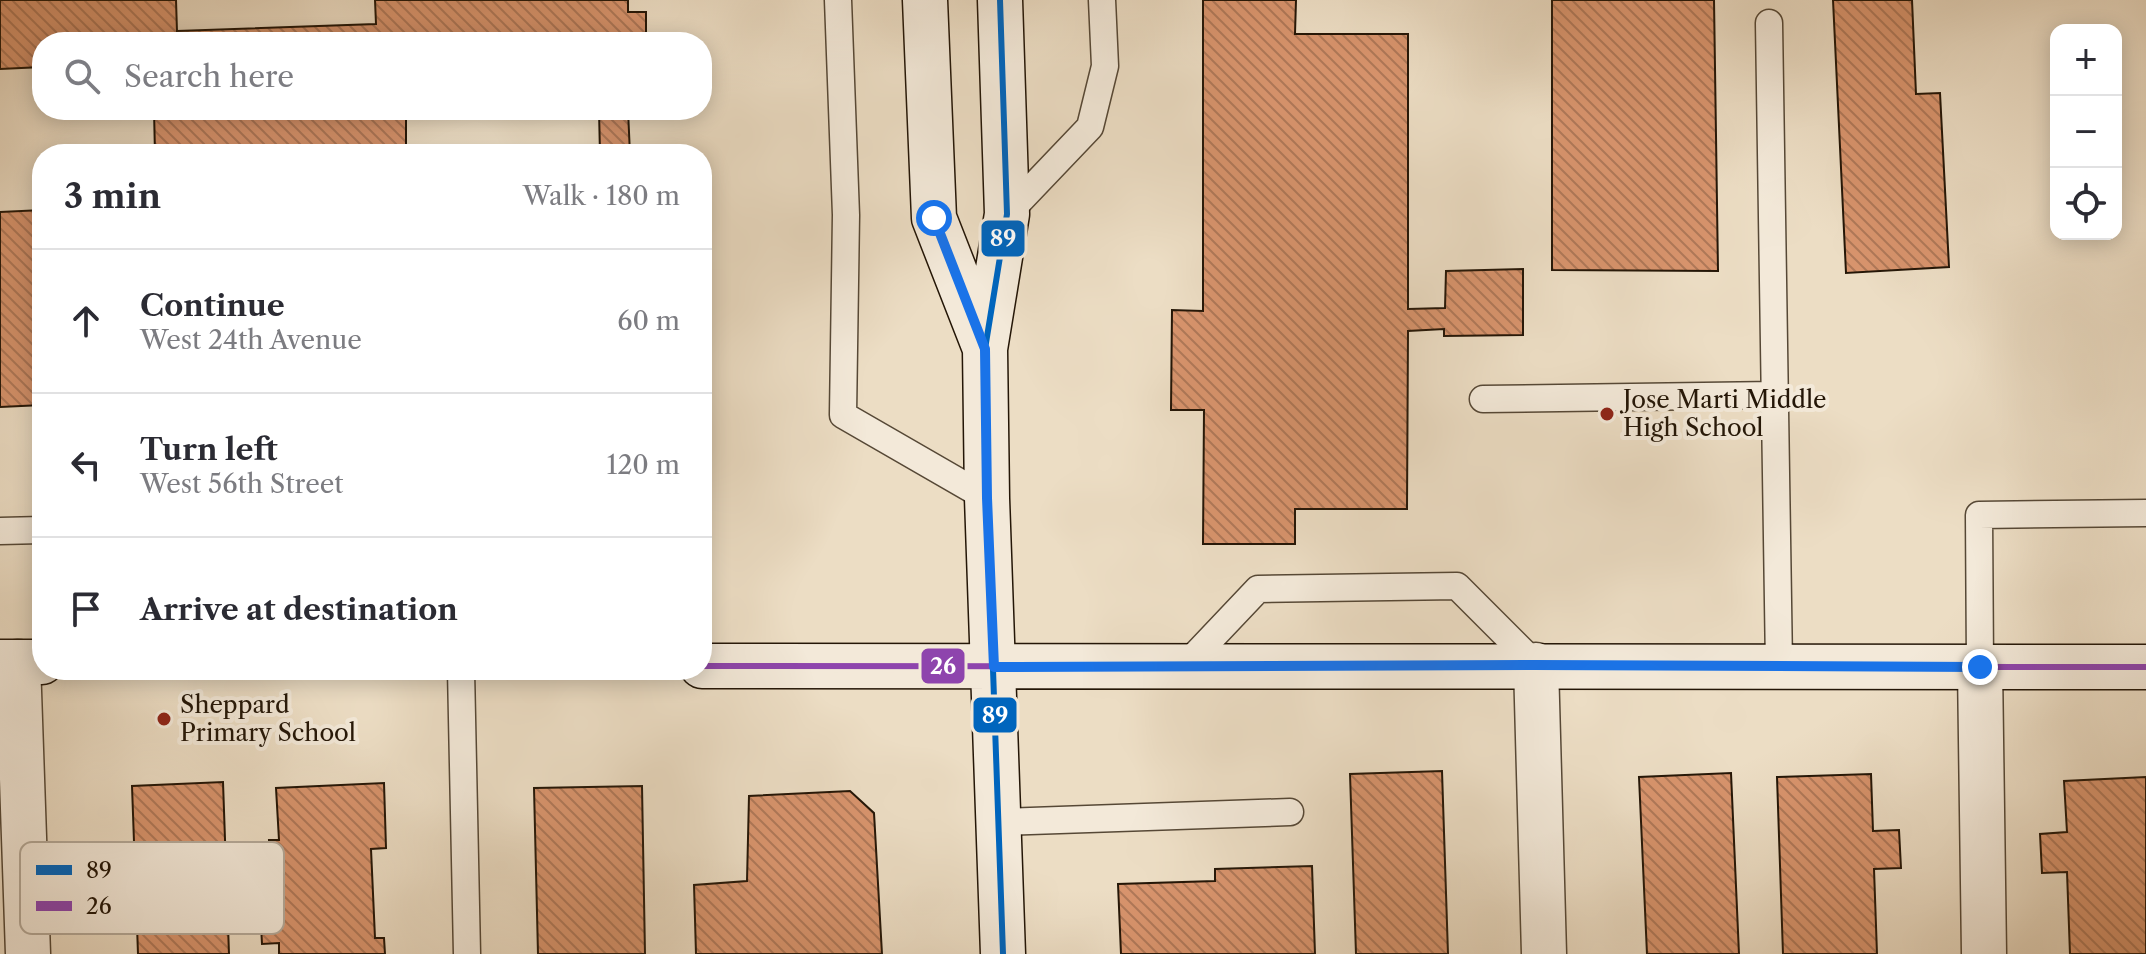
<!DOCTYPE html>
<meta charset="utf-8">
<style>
:root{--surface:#fff;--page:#f7f7f7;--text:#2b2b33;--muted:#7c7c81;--line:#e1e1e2}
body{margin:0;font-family:"Libre Caslon Text",serif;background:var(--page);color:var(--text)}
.controls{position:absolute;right:24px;top:24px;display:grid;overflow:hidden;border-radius:16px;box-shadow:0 4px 20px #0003}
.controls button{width:72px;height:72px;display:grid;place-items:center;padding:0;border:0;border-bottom:2px solid var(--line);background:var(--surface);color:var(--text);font:40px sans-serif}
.stop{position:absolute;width:24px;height:24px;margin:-18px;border:6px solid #1a73e8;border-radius:50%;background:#fff}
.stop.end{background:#1a73e8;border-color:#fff;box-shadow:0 2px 8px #0008}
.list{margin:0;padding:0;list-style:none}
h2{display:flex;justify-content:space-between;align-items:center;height:104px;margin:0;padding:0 32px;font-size:34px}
h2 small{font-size:26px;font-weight:400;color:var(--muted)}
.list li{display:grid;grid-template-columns:52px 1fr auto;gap:24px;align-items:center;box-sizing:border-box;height:144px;padding:0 32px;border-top:2px solid var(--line)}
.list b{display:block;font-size:30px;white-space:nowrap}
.list p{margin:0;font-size:26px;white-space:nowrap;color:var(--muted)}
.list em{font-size:26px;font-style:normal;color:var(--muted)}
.icon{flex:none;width:44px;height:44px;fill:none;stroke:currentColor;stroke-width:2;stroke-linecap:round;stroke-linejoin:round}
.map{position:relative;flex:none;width:2146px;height:954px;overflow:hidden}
.search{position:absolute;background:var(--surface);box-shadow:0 4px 20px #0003;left:32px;top:32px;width:680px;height:88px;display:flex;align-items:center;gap:20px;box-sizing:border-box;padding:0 28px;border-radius:32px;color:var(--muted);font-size:30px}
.panel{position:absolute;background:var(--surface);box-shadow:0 4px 20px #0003;left:32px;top:144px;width:680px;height:536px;border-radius:32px}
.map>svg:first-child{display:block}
.building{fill:url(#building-back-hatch);stroke:#241607;stroke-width:2}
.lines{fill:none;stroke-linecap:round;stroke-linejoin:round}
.lane-casing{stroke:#564836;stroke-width:29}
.street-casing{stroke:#564836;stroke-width:47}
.secondary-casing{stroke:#241607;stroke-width:47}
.lane{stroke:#f3e9d9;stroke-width:26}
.street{stroke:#f3e9d9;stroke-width:44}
.secondary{stroke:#f3e9d9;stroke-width:44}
.bus-1-casing{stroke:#f3e9d9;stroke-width:12}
.bus-2-casing{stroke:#f3e9d9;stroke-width:12}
.bus-1{stroke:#0065bd;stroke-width:6}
.bus-2{stroke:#8e44ad;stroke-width:6}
.route{stroke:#1a73e8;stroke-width:10}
.poi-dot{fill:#8f2418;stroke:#f3e9d9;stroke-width:3}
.labels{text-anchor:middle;stroke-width:8;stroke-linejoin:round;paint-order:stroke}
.poi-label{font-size:24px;fill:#241607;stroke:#f3e9d9;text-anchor:start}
.key{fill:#f3e9d9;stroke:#b5aa9a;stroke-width:2}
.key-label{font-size:22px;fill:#241607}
.line-badge{stroke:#f3e9d9;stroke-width:3}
.badge-label{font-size:22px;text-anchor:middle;font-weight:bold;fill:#fff}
</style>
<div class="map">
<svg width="2146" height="954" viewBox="0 0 2146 954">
<defs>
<pattern id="building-back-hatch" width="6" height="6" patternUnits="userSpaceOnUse" patternTransform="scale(2)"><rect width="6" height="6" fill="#d8946d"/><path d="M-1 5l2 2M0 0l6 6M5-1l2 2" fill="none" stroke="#af7858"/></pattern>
</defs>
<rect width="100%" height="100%" fill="#ecddc4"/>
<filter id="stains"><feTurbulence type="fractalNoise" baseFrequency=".0025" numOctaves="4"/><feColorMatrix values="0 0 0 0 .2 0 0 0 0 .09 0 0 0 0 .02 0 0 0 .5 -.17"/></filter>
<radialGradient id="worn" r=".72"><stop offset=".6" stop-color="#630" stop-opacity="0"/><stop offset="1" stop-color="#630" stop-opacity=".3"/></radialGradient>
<path class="building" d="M0,0h176l1,31 199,-7 -1,-24h253v12h18v28l-20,2h-584v25l-42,2z
M1203,0h93l-1,34h113v275l37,-1 1,-37 77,-2v66l-79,1v-7l-36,2 -1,178h-112v35h-92l1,-134h-33l1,-100 31,1z
M1552,0h162l4,271 -166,-1z
M1833,0h79l4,94 24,-1 9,174 -103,6z
M154,110h252v44h-251z
M599,110h29l2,44h-30z
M42,210v195l-42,2v-195z
M1442,771l6,183h-92l-6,-180z
M1731,773l8,181h-92l-8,-177z
M1871,774l2,57 26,-1 2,38 -27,1 3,85h-94l-6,-177z
M2146,777v177h-76l-3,-82 -25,1 -2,-39 27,-2 -3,-51z
M223,782l6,172h-91l-6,-168z
M384,783l2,65 -15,1 4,89h9l1,16h-106v-11l-17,1 -2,-38 12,-1 -3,-65h10l-3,-52z
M642,786l3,168h-107l-4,-166z
M850,791l24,22 8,141h-186l-2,-69 53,-4 2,-85z
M1312,866l3,88h-194l-3,-70 97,-3v-12z"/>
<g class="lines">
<defs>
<path id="lane" d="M838,0l8,215 -3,200 144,83
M1769,23l10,643
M1007,214l83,-87 15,-61 -3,-66
M1483,399l292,-4
M0,531l42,-1
M1185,666l73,-77 199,-3 79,79
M1980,667l-1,-152 167,-2
M461,670l6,284
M999,822l291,-10"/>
<path id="street" d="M18,662l10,292
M1536,665l8,289
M1980,667l4,287"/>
<path id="secondary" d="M925,0l9,218 50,128
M1000,0l7,214 -22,135 2,149 16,456
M0,662h42
M702,666l1444,1"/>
</defs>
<use href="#lane" class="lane-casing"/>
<use href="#street" class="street-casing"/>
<use href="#secondary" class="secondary-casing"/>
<use href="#lane" class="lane"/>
<use href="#street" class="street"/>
<use href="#secondary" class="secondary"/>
<defs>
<path id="bus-1" d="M1000,0l7,214 -22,135 2,149 16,456"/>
<path id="bus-2" d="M702,666l1444,1"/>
</defs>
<use href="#bus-1" class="bus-1-casing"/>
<use href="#bus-2" class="bus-2-casing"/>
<use href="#bus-1" class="bus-1"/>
<use href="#bus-2" class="bus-2"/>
</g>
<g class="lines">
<path class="route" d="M934,218l51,131 2,149 7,169 542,-2 444,2"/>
</g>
<g class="poi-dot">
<circle cx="1607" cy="414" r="8"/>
<circle cx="164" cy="719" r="8"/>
</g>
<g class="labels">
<g class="poi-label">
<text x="1623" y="408">Jose Marti Middle<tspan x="1623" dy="28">High School</tspan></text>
<text x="180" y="713">Sheppard<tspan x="180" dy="28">Primary School</tspan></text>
</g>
</g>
<rect x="20" y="842" width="264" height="92" rx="12" class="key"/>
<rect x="36" y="865" width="36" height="10" fill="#0065bd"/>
<rect x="36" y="901" width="36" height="10" fill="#8e44ad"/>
<g class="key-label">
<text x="86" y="878">89</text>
<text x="86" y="914">26</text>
</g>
<g class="line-badge">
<rect x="980" y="219" width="46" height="39" rx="8" fill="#0065bd"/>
<rect x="920" y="647" width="46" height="38" rx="8" fill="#8e44ad"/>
<rect x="972" y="696" width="46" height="38" rx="8" fill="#0065bd"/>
</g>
<g class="badge-label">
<text x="1003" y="246">89</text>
<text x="943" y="674">26</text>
<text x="995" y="723">89</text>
</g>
<rect width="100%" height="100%" filter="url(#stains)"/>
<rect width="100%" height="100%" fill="url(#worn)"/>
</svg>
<div class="controls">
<button>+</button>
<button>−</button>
<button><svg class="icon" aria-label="locate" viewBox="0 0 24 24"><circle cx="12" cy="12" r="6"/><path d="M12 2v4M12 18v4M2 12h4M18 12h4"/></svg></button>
</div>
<div class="stop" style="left:934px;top:218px"></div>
<div class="stop end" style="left:1980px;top:667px"></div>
<div class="search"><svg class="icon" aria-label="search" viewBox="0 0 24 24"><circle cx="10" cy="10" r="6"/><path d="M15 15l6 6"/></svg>Search here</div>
<section class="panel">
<h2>3 min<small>Walk · 180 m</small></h2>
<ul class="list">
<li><svg class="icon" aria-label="ahead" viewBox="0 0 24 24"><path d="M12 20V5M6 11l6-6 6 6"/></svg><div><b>Continue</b><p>West 24th Avenue</p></div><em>60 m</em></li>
<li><svg class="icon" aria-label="left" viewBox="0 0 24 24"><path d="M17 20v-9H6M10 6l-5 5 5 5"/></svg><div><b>Turn left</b><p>West 56th Street</p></div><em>120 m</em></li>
<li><svg class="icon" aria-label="arrive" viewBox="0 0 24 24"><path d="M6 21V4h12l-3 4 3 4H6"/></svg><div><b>Arrive at destination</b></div></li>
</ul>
</section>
</div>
